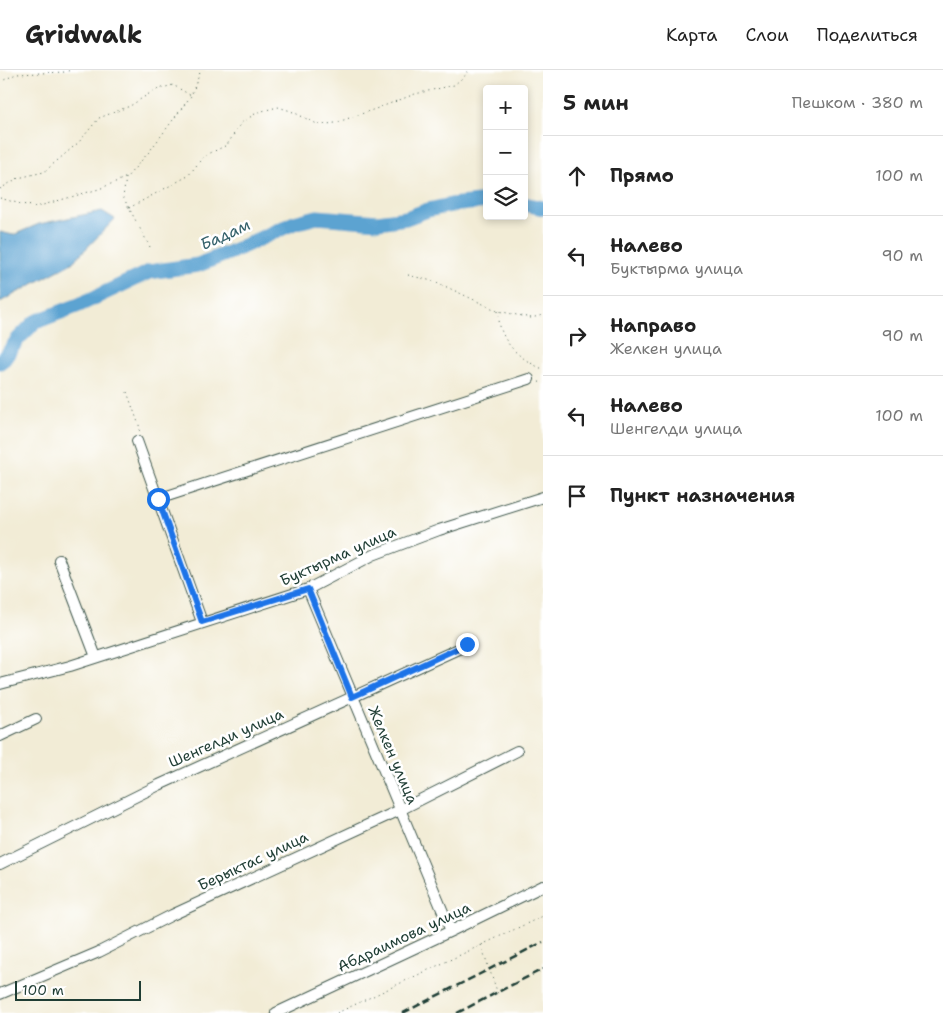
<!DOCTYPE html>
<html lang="ru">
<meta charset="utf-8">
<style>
:root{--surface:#fff;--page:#f2f2f2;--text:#222;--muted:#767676;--line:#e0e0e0}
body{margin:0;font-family:"Shantell Sans",sans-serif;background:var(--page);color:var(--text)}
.controls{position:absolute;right:15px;top:15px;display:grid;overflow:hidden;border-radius:5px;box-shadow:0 2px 8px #0003}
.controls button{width:45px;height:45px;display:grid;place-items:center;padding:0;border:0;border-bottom:1px solid var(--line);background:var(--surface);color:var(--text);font:25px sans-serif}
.scale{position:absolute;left:15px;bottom:12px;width:126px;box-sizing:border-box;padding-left:5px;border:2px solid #1f3d34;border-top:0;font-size:14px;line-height:18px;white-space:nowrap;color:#1f3d34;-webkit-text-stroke:4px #fff;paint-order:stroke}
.stop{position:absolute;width:15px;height:15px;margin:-11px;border:4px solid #1a73e8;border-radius:50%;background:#fff}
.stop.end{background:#1a73e8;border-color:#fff;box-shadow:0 1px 5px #0008}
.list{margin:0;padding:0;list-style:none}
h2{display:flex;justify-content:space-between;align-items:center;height:65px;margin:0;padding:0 20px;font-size:21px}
h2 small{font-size:16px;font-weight:400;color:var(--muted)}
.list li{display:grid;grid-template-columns:32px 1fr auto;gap:15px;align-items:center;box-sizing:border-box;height:80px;padding:0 20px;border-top:1px solid var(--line)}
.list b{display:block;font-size:19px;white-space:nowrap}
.list p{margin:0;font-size:16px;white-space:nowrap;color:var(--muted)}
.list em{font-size:16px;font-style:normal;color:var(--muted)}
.icon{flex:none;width:28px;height:28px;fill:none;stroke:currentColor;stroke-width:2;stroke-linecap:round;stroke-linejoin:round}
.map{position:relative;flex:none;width:543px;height:943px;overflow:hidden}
header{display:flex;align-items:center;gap:30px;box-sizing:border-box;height:70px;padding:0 25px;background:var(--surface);border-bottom:1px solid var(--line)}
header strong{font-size:24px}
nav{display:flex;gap:28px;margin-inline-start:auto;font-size:18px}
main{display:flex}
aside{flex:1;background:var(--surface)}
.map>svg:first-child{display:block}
.water{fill:#5ba3d1;stroke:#3d7082}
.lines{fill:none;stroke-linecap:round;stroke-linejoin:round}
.river{stroke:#5ba3d1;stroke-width:15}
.minor-casing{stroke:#3f574c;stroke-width:12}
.path{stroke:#3f574c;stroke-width:1;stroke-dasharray:1 4;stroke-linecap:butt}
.minor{stroke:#fff;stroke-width:10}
.rail{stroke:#1f3d34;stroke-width:2.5;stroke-dasharray:8 4;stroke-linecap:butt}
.route{stroke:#1a73e8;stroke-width:6}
.labels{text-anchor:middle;stroke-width:5;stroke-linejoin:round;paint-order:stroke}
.street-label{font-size:15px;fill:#1f3d34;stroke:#fff}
.water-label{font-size:16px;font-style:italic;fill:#34616b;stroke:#fff}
</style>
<header>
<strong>Gridwalk</strong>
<nav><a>Карта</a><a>Слои</a><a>Поделиться</a></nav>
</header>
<main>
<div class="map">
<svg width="543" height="943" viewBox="0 0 543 943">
<rect width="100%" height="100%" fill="#fff"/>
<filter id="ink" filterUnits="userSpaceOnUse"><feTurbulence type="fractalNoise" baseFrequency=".02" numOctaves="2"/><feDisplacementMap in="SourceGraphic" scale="10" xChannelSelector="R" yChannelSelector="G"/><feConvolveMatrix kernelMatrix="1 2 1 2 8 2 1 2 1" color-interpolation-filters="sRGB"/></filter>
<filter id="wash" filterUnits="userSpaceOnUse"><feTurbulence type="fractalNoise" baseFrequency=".0096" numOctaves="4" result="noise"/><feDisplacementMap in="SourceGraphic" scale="20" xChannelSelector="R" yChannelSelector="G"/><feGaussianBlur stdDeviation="1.12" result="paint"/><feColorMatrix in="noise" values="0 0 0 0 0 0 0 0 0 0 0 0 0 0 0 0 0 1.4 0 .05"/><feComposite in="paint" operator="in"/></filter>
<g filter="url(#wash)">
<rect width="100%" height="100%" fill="#f2ecd6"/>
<path class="water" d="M102,141l13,8 -43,44 -72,39v-70l13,3 26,-11z"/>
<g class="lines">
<path class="river" d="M524,134l19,4
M0,292l4,-3 14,-20 17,-17 44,-17 70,-33 49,-7 35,-14 61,-28 23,-6 61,5 28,-4 22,-8 23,-5 36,-4"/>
</g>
</g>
<g filter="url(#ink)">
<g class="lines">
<defs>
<path id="minor" d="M137,371l65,181
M158,429l371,-120
M59,490l37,97
M308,519l143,342
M0,614l70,-18 238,-77 65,-34 66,-25 104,-33
M0,666l36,-17
M0,794l159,-79 308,-140
M0,924l99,-42 73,-37 228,-105 117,-59
M276,943l175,-82 92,-45"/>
</defs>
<use href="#minor" class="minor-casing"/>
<path class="path" d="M0,12l16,-8 49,-2 6,-2
M126,108l-3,19 27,50
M0,119l18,-11 26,-6 35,-30 20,-24 31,-12 25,-16 18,-5 17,10
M0,128l17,5 19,4 63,-18 28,-12 22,-25 42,-56 10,-26
M129,138l59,-32 16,-20 23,-11 14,-22 17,-11 20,-5 13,4 28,14 16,-2 46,-16 34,-13 39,-9 13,-11v-4
M408,205l28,7 62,29 33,7 12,-3
M498,241c1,7 1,15 4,21 7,18 24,30 41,37
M539,312l4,1
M127,322l13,36 -1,5
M481,875l18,52
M337,943l206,-97"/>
<use href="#minor" class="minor"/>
<path class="rail" d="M403,943l140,-71
M457,943l86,-44"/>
</g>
</g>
<g class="lines" filter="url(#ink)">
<path class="route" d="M158,429l44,123 106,-33 44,108 115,-53"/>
</g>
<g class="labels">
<g class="street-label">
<text transform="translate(338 486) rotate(-24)" y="5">Буктырма улица</text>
<text transform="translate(226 668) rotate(-24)" y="5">Шенгелди улица</text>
<text transform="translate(393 685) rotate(67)" y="5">Желкен улица</text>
<text transform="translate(253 791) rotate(-25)" y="5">Берыктас улица</text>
<text transform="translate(404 867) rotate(-25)" y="5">Абдраимова улица</text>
</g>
<g class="water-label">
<text transform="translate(225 164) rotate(-24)" y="6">Бадам</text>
</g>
</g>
</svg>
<div class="controls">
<button>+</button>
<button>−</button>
<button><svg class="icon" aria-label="layers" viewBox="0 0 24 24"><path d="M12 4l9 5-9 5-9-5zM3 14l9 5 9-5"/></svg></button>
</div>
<div class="scale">100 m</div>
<div class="stop" style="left:158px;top:429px"></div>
<div class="stop end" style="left:467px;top:574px"></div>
</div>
<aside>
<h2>5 мин<small>Пешком · 380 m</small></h2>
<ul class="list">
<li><svg class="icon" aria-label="ahead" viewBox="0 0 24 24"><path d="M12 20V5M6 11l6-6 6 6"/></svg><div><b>Прямо</b></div><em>100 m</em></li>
<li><svg class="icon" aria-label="left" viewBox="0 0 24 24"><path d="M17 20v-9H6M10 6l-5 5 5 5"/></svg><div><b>Налево</b><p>Буктырма улица</p></div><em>90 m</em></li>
<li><svg class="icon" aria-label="right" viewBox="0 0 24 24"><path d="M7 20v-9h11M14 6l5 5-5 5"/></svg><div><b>Направо</b><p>Желкен улица</p></div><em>90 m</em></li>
<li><svg class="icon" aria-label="left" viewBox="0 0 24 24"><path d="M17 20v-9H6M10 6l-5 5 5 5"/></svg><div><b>Налево</b><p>Шенгелди улица</p></div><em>100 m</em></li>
<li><svg class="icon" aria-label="arrive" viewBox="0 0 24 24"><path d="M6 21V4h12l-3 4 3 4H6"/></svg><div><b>Пункт назначения</b></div></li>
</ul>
</aside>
</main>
